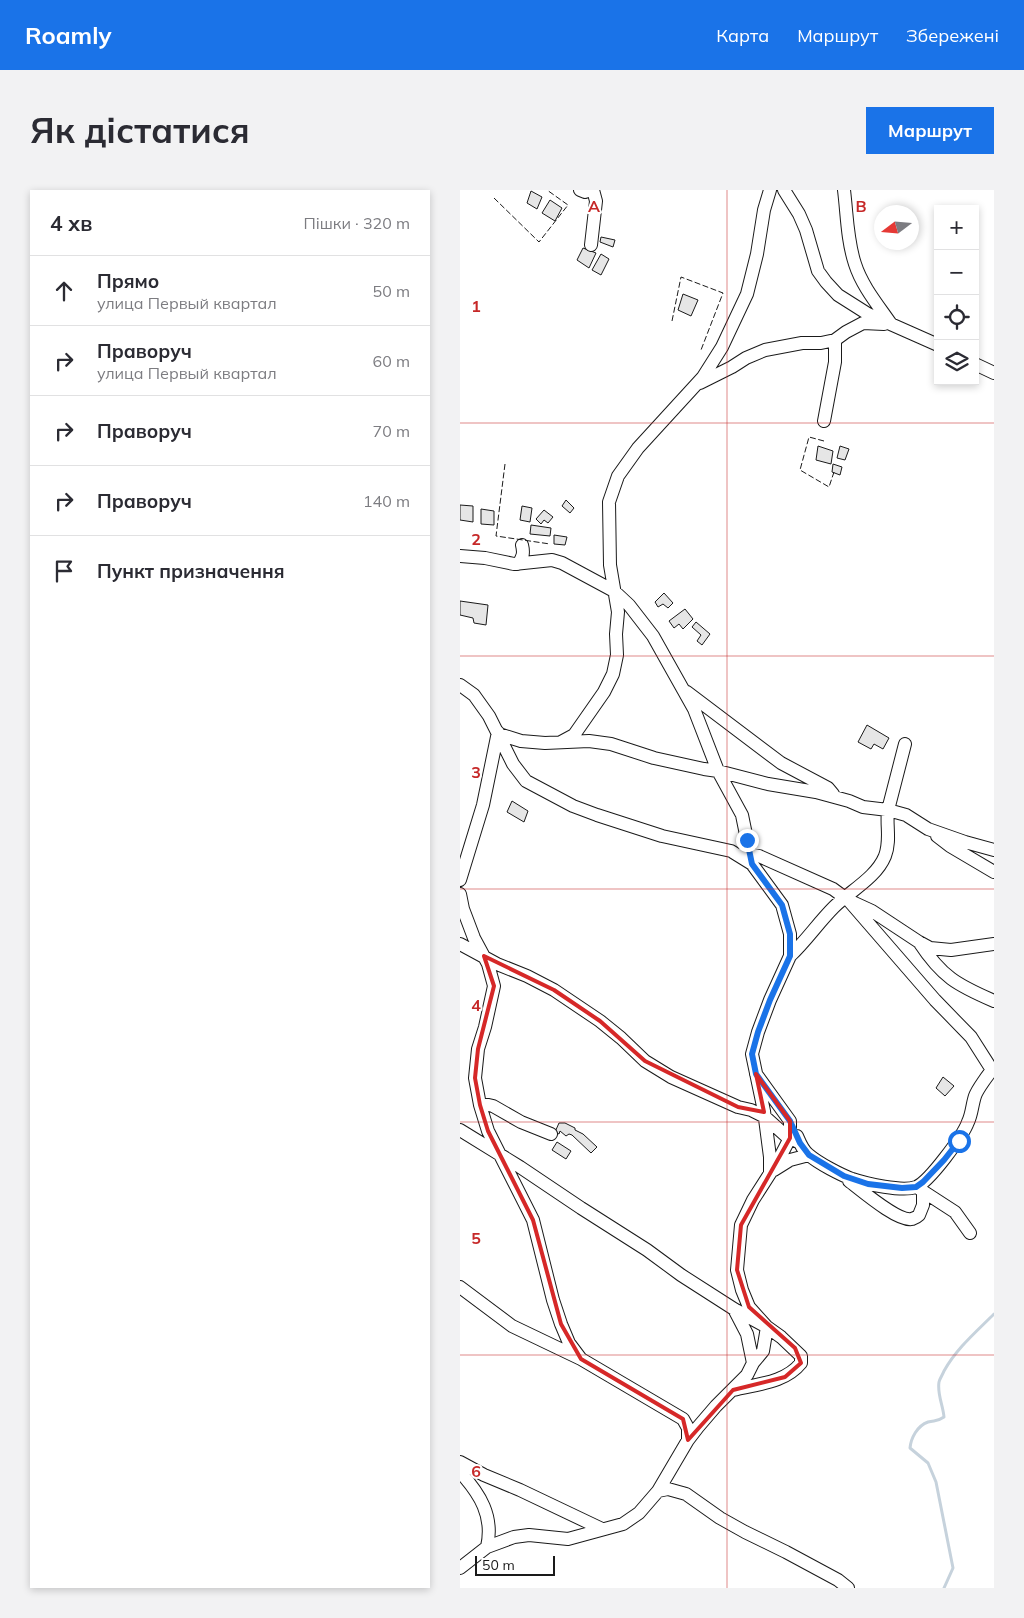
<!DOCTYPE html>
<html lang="uk">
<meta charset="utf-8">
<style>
:root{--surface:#fff;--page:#f2f2f3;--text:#2b2b33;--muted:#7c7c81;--line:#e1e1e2;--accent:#1a73e8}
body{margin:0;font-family:Mulish,sans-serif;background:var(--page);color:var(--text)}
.controls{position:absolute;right:15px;top:15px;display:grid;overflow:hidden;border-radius:0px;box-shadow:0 2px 8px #0003}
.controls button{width:45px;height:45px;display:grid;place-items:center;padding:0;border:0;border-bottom:1px solid var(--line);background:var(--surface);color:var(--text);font:25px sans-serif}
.compass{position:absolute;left:414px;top:15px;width:45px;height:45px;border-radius:50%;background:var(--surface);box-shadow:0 2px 8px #0003;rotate:254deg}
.scale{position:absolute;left:15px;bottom:12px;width:80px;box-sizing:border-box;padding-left:5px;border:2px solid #1a1a1a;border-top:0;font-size:14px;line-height:18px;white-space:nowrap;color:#1a1a1a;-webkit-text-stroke:4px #fff;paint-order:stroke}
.stop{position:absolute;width:15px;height:15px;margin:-11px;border:4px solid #1a73e8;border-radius:50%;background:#fff}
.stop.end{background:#1a73e8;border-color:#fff;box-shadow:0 1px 5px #0008}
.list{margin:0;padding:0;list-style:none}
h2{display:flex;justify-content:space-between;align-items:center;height:65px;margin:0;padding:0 20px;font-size:21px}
h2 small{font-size:16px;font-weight:400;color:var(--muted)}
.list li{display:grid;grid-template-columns:32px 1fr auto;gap:15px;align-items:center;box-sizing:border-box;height:70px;padding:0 20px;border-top:1px solid var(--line)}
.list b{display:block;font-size:19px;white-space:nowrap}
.list p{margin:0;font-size:16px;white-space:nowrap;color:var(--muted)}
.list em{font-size:16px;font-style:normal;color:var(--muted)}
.icon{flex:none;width:28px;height:28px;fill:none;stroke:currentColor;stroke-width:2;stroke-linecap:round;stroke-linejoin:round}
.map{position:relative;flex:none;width:534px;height:1398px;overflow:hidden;border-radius:0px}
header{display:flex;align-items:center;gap:30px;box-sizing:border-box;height:70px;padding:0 25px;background:var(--accent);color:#fff}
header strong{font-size:24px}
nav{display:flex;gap:28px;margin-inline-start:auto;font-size:18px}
.intro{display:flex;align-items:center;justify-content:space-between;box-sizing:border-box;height:120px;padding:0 30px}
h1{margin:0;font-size:35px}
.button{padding:12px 22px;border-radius:0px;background:var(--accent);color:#fff;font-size:18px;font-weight:700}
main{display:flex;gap:30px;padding:0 30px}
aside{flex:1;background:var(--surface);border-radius:0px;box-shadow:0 2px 8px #0003}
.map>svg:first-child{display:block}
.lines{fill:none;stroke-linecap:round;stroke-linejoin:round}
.stream{stroke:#c6d2dc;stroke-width:3}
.building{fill:#e6e6e6;stroke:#1a1a1a}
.minor-casing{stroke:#1a1a1a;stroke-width:14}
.minor{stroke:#fff;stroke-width:12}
.fence{stroke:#1a1a1a;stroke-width:1;stroke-dasharray:6 2.5;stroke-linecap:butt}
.route{stroke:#1a73e8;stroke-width:6}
.marked{fill:none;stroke:#d62828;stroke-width:4;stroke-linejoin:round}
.grid{fill:none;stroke:#c62828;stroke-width:1;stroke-opacity:0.55}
.grid-label{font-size:16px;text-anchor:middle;font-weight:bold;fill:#c62828;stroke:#fff;stroke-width:4;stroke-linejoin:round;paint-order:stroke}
</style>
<header>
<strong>Roamly</strong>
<nav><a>Карта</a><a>Маршрут</a><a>Збережені</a></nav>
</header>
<div class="intro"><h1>Як дістатися</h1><a class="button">Маршрут</a></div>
<main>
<aside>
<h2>4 хв<small>Пішки · 320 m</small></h2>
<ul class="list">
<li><svg class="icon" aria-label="ahead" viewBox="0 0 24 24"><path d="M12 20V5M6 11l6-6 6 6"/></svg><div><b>Прямо</b><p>улица Первый квартал</p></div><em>50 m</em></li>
<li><svg class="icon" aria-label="right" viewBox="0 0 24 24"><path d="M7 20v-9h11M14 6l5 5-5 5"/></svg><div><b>Праворуч</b><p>улица Первый квартал</p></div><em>60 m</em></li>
<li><svg class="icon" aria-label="right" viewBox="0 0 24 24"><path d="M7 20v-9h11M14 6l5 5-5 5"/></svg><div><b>Праворуч</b></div><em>70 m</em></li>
<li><svg class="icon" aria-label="right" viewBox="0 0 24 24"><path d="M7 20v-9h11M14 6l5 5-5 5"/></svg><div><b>Праворуч</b></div><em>140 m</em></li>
<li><svg class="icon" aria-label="arrive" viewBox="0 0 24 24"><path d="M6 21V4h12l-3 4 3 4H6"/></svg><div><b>Пункт призначення</b></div></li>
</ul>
</aside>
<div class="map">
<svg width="534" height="1398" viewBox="0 0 534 1398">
<rect width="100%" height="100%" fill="#fff"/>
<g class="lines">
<path class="stream" d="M484,1398l9,-20 -17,-86 -8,-19 -18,-15c1,-10 7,-22 18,-26 7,-2 9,0 16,-5 -1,-12 -7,-23 -5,-35 1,-4 4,-8 5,-11 13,-23 32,-39 50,-57"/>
</g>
<path class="building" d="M71,1l11,6 -5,12 -10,-6z
M90,10l12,8 -7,13 -13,-8z
M141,47l14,3 -2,7 -13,-5z
M123,58l13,5 -7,15 -12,-8z
M141,64l8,5 -8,16 -9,-5z
M223,104l15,6 -7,16 -13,-6z
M358,256l15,5 -2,13 -15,-4z
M380,256l9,3 -4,11 -8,-2z
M373,274l9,3 -2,8 -8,-3z
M106,310l8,8 -4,5 -8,-7z
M0,315l13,1v16l-13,-2z
M62,316l10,2 -2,14 -10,-2z
M21,319l13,2v14l-13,-1z
M84,320l9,7 -5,6 -4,-3 -3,4 -5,-5z
M71,335l20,3 -1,8 -20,-2z
M94,345l13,2 -2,8 -11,-1z
M204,403l9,10 -5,5 -5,-4 -5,3 -3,-5z
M0,411l28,4 -2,20 -12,-2 -1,-5 -13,-3z
M225,419l8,10 -10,10 -4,-5 -5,4 -5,-7z
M236,432l14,12 -8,11 -5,-4 4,-6 -9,-8z
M407,535l22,13 -6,11 -9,-5 -3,5 -13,-7z
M52,611l16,10 -4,11 -17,-10z
M483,887l11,9 -9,10 -9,-8z
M99,933h6l10,5v2l8,4 14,13 -6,6 -19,-18 -3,-1 -3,2 -6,-5 -1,3 -4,-2z
M97,952l14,9 -5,8 -14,-9z"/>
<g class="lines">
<defs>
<path id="minor" d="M120,0l5,2 5,-2
M324,0l15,24 7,16 12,41 8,11 12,13 30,19 70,31
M384,0c3,24 3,50 11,74 7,22 23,41 36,60
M131,55l5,-44 -3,-11
M515,174l19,9
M240,193l32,-16 14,-9 19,-8 37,-7h19l14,-3 11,-8 17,-9 21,1
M364,231l11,-59v-22
M0,366l25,2 29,6 38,-4 10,3 52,28 15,14 24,31 41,73 24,62 24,44 10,49
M58,374c5,-7 6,-11 4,-19
M0,495l14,10 15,21 24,48 13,17 47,25 24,9 65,21 69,15 21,13 30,41 8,29v22l-20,44 -12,32 -6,22 12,57 6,46v16
M227,502l94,71 47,25 5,6
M39,544l22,7 24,2 44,-2 22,3 43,14 50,11 14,2 50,13 48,8 33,9 14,6 25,3c-2,16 3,30 -3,46 -9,22 -35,35 -51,51 -16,16 -28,34 -44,49
M101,552l13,-7 30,-43 9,-18 4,-19 -1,-21 2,-22 -8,-47 -1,-63 9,-26 20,-28 65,-71 19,-30 25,-53 10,-40 7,-44 6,-20
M445,554l-17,66 18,5 22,14 37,13 29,8
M477,646l13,10 44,26
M284,663l15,3 74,33 15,11 24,11 47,31 11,6 21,2 43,-6
M0,690l23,-75 15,-73
M0,704l3,15 11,29 14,26 6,22 -9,41 -7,22 -3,29 5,27 8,26 45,89 20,80 8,24 8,19 12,16
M390,712l85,98 36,37 21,33
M459,752c23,35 38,43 75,59
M0,754l37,20 30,12 27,14 46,31 21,17 24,23 26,16 67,30 13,3 14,7 20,18 15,8
M20,913l13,3 28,16 30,12
M0,940l60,37 61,41 66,42 34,25 53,34 33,18 14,10 20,19v7c-16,20 -44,21 -68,27
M337,946c3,7 6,15 12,19 9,8 32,20 43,24 15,5 50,13 64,8 13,-5 47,-51 52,-65 4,-8 4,-17 7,-26 2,-6 14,-23 19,-28
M314,980l16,-10 19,-5
M389,991c12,9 49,41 63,38 3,-1 5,-2 7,-4l4,-10v-13
M458,998l37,24 15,21
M0,1097l52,39 69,33 102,60 5,9v12
M274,1119l13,25 6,29
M0,1272l24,13 36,15 82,39
M0,1282c20,22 34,44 27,75
M198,1301l10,-2 18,5 34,24 25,14 41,20 52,28 10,8
M0,1378l27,-21 27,-10 15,-2 39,4 55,-15 16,-11 19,-22 30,-51 10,-13 18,-21 31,-31 6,-12 10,-12 4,-24 -18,-20 -7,-17 -5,-20 4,-45 12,-25 25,-39 12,-23v-17l-34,-47"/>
</defs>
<use href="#minor" class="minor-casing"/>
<use href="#minor" class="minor"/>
<path class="fence" d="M34,8l45,44 29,-37 -21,-15
M212,131l9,-44 42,16 -22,57
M364,251l-15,-4 -9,33 29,17 5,-15
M45,274l-9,72 54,8"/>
</g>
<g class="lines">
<path class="route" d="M287,650l5,24 30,41 8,29v22l-20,44 -12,32 -6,22 4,20 34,47 10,22 9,12 35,21 24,8 34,4 14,-1 7,-5 21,-22 15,-19"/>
</g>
<path class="marked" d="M24,766l70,34 46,31 45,40 93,46 26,5 -8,-38 34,47v17l-49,87 -4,45 12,37 46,41 6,15 -16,14 -52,13 -45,50 -5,-21 -102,-60 -20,-35 -28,-104 -45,-89 -8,-26 -5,-27 3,-29 16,-63z"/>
<path class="grid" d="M267,0v1398M0,233h534M0,466h534M0,699h534M0,932h534M0,1165h534"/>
<g class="grid-label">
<text x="134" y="22">A</text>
<text x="401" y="22">B</text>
<text x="16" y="122">1</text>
<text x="16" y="355">2</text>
<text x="16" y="588">3</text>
<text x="16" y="821">4</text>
<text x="16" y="1054">5</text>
<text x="16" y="1287">6</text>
</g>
</svg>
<div class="controls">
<button>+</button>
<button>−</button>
<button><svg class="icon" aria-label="locate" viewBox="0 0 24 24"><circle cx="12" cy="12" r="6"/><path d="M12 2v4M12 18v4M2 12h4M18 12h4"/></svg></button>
<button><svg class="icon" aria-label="layers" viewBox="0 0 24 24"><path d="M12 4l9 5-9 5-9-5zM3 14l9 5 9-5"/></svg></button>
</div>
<svg class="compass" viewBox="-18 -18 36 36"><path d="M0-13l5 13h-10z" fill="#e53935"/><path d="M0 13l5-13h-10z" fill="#7c7c81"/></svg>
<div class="scale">50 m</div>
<div class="stop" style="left:499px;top:951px"></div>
<div class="stop end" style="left:287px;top:650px"></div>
</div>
</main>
